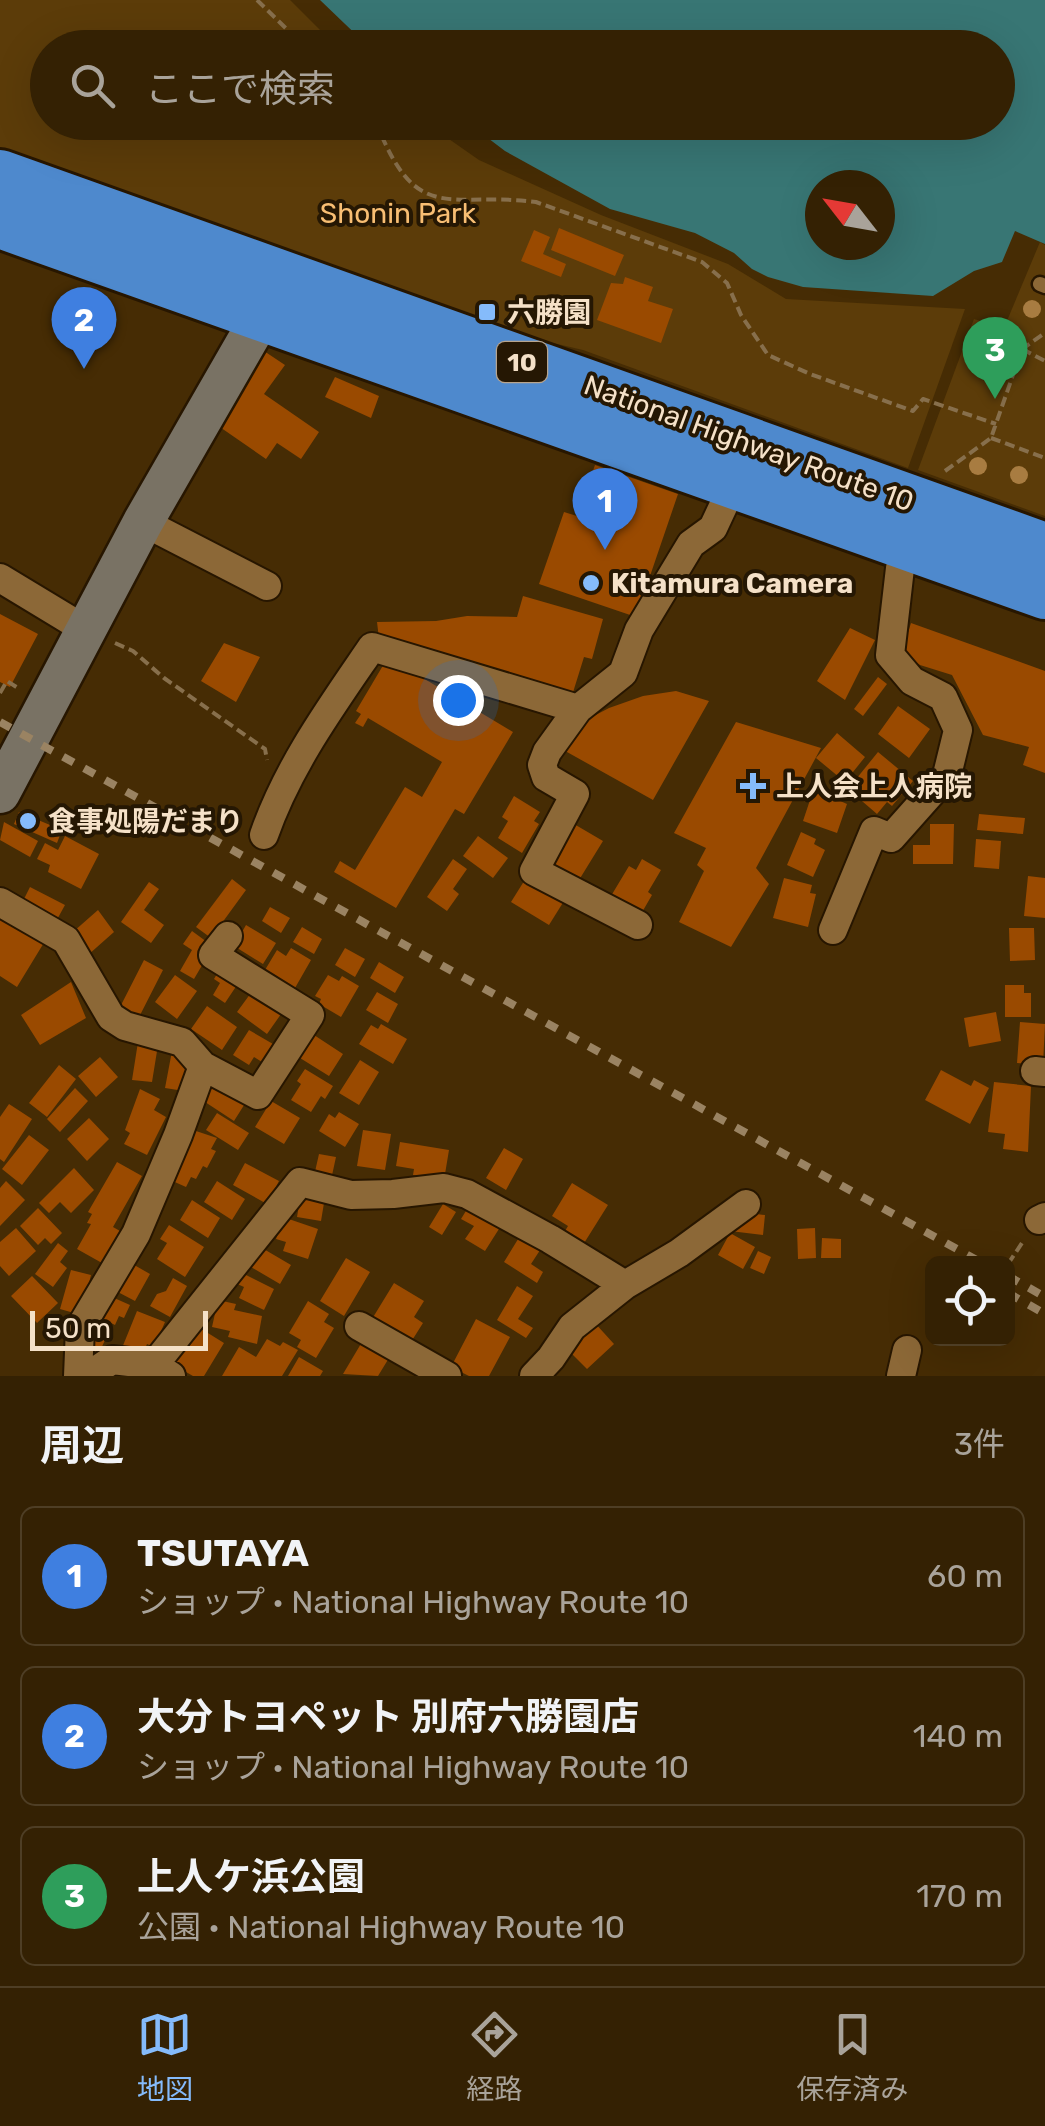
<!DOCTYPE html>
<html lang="ja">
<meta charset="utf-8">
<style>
:root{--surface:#342103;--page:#3c290d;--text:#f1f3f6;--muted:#a9a39a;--line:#4e3e25;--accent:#85bbfb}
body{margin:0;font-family:Rubik,"Noto Sans JP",sans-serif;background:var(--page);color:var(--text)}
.controls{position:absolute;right:30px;bottom:30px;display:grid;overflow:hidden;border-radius:15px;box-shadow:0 10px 40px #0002}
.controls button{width:90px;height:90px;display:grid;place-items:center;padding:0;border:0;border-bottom:2px solid var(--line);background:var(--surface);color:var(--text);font:50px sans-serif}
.compass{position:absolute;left:805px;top:170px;width:90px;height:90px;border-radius:50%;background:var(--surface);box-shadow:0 10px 40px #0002;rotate:301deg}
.scale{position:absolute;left:30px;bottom:25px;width:178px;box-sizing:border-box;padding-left:10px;border:5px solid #f5e1c8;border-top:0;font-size:28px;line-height:35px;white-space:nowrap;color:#f5e1c8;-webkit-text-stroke:8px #251703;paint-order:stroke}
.you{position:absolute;left:458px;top:700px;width:35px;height:35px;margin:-25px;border:8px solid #fff;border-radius:50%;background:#1a73e8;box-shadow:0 0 0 15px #1a73e833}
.badge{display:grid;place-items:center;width:65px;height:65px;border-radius:50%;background:var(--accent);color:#fff;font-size:32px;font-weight:700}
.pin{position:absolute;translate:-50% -82px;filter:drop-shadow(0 2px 5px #0008)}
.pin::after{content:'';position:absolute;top:52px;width:35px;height:30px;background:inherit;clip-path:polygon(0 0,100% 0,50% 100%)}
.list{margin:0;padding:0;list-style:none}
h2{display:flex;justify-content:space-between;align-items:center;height:130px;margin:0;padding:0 40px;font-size:42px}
h2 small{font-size:32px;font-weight:400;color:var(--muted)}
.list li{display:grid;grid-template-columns:65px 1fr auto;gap:30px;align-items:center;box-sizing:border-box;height:140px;margin:0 20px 20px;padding:0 20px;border:2px solid var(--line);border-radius:15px}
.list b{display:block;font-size:38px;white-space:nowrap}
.list p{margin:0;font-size:32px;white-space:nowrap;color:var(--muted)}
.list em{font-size:32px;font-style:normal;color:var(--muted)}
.icon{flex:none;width:55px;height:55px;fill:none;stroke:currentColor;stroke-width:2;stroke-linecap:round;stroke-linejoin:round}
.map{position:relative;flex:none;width:1045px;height:1376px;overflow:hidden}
.search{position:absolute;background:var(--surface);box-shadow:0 10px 40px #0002;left:30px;right:30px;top:30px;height:110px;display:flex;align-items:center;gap:25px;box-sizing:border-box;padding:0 35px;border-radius:55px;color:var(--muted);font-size:38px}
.sheet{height:610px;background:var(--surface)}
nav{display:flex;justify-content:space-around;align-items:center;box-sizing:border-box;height:140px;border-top:2px solid var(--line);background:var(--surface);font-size:28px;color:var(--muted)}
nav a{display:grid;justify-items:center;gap:5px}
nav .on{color:var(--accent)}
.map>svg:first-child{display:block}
.green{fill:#5c3c09}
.water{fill:#387674;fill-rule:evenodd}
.building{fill:#9a4a00}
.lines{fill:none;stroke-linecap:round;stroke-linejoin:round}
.lane-casing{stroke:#271600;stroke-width:19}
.street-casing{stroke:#271600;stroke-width:32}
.secondary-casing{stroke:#271600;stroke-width:45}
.highway-casing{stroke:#271600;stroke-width:58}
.path{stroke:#876f4c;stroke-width:4;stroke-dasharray:10 5;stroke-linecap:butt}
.lane{stroke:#8c6837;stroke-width:14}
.street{stroke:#8c6837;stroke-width:28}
.secondary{stroke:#797264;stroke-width:40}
.highway{stroke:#4e89cd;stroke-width:52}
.rail{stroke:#9a8362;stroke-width:8;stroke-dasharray:12 12;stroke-linecap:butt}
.tree{fill:#a87c41}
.poi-dot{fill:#85bbfb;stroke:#251703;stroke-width:4}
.labels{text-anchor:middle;stroke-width:8;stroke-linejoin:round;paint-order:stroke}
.shield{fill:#251703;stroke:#b7a48d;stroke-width:2.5}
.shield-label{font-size:25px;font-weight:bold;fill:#f5e1c8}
.park-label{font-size:28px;fill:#f8be73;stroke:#251703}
.poi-label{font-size:28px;font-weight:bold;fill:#f5e1c8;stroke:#251703;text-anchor:start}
.street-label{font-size:28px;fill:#f5e1c8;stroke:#251703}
</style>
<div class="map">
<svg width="1045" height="1376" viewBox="0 0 1045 1376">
<rect width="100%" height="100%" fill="#462c04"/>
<path class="green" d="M0,0h290l47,47 -289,1v74l378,1 53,37 122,55 127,49 58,35 179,10 -57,159 -325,-118 -314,-73 -269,-109z
M1040,242l5,3v271l-127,-46 56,-151 30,9z"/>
<path class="water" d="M320,0h725v244l-30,-13 -13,31 -28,9 -41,25 -130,-9 -35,-10 -16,-8 -18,-16 -39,-20 -85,-24 -105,-58 -37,-28 530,-1v-74l-629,-1zM820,185h60v60h-60z"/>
<path class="building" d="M559,228l65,27 -9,21 -64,-26z
M534,230l16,7 -7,17 23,10 -5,13 -40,-16z
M625,277l28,10 -5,14 25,8 -12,34 -64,-23 14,-37 12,1z
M264,351l21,14 -21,29 55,38 -18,27 -24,-16 -11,16 -52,-36z
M335,377l44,19 -8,22 -46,-21z
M595,465l83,29 -42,123 -97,-33 25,-72 13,4z
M523,596l80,23 -11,40 -8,-2 -14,45 -191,-63 -2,-17 59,-1 31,-5 50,1z
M0,614l38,20 -28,53 -10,-5z
M911,623l134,48v102l-22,-8 6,-18 -46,-12 -31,-60 -32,-10 -13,-9 -2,-14z
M850,628l25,12 -30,60 -28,-19z
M224,643l36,14 -24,45 -35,-21z
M388,657l125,75 -49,82 -9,-5 -59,99 -62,-36 6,-11 15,9 50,-83 17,10 20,-35 -74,-44 -5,9 -8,-4 6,-9 -5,-3z
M878,677l9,7 -24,32 -9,-7z
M676,691l33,10 -56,99 -95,-53 28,-27 23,-12 34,-12z
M898,706l32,23 -21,29 -31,-24z
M736,722l85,26 -65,120 13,16 -38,63 -52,-25 25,-51 -7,-6 9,-17 -32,-15z
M837,733l28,24 -20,25 -29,-24z
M878,752l35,29 -21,25 -5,-4 -10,12 -29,-25z
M815,785l25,9 -2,6 9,4 -10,29 -34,-12z
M514,796l26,16 -6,9 5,3 -17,29 -24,-15 10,-17 -6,-4z
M19,812l43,18 -5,13 -43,-19z
M979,814l46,4 -2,16 -46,-4z
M4,822l34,19 -8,16 -30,-17z
M574,824l29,17 -24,39 -29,-17z
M930,824h24l-1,40h-40v-19h17z
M801,832l15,7 -2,5 11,6 -12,27 -26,-12z
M65,836l34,18 -18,35 -33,-17 2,-7 -13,-6 8,-16 13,7z
M478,836l30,22 -15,20 -30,-22z
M976,839l25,2 -2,28 -25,-2z
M453,859l14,10 -14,20 6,5 -12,17 -20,-14z
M642,859l19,11 -13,22 4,3 -11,19 -30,-18 18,-30 7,4z
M1028,876l17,2v40l-21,-2z
M526,878l38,23 -15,24 -38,-23z
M784,878l28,7 -2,8 6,1 -8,33 -35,-9z
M232,879l14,11 -35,48 -15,-11z
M149,882l10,7 -15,21 20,15 -13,18 -30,-21z
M30,887l35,18 -11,20 -34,-18z
M270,907l20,11 -9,15 -19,-12z
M98,910l16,22 -26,23 -15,-23z
M0,913l45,28 -28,46 -17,-11z
M246,925l30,18 -13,21 -29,-18z
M302,927l20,12 -8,15 -21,-12z
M1009,928h25l1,32 -25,1z
M192,931l15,11 1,13 -14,24 -14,-8 12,-21 -9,-6z
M291,948l20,12 -16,28 -30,-18 12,-20 9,6z
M345,948l20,11 -10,18 -20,-12z
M144,960l19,10 -27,53 -19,-10z
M379,962l25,15 -9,16 -25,-15z
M221,967l20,12 -16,24 -12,-8 7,-12 -6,-4z
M175,975l22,16 -20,28 -22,-17z
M328,975l11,6 3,-5 17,10 -18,31 -22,-13 2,-5 -6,-3z
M71,982l15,36 -46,27 -19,-30z
M1005,985h19v8h7v24h-26z
M256,986l30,21 -19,27 -30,-22z
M377,992l21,12 -10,19 -22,-13z
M207,1006l30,21 -15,23 -31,-21z
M996,1012l5,29 -32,6 -5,-29z
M1020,1022l25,2 -2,41 -26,-2z
M381,1024l26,15 -14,25 -34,-20 12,-19 7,4z
M249,1030l24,14 -11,18 -8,-5 -5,8 -16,-10z
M314,1035l29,19 -14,22 -29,-18z
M138,1042l20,3 -6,37 -20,-2z
M172,1051l19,3 -7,37 -19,-3z
M100,1057l18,20 -22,20 -18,-21z
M360,1060l19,12 -20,33 -20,-12z
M59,1065l17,14 -29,38 -18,-14z
M305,1069l28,17 -8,13 -4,-3 -10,16 -20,-12 10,-16 -4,-3z
M941,1070l30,16 3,-6 15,8 -19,36 -45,-24z
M217,1077l29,25 -12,19 -32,-21z
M994,1082l37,4 -3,66 -25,-3 2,-15 -17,-2z
M75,1088l13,13 -28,31 -13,-13z
M140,1089l20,10 -6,11 12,7 -19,38 -23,-11 6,-11 -5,-3z
M271,1101l29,17 -16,26 -29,-17z
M9,1104l23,15 -28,43 -4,-3v-42z
M339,1112l20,12 -14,23 -26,-16 10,-17 6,4z
M217,1113l32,20 -11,17 -32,-20z
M89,1118l20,21 -22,22 -20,-22z
M193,1130l24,8 -6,11 5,2 -9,17 -4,-2 -7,13 -5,-2 -5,10 -18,-8z
M363,1130l28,4 -6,36 -28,-4z
M29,1135l20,15 -27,35 -20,-16z
M400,1142l49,8 -5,30 -31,-5 1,-6 -18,-3z
M504,1148l19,11 -17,31 -20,-12z
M319,1154l17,3 -5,23 -17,-4z
M117,1162l25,14 -29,51 7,4 -18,32 -25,-14 14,-25 -4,-1 5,-9 -4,-2z
M245,1163l34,18 -12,23 -34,-19z
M74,1168l20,22 -23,23 -11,-11 -11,11 -10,-10z
M6,1181l19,19 -25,26v-38z
M217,1181l28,18 -13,21 -28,-18z
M572,1183l36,22 -27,43 -19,-12 6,-10 -16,-10z
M301,1193l24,4 -4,24 -24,-4z
M192,1200l28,18 -12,20 -28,-18z
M472,1201l32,20 -19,30 -20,-12 9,-13 -13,-7z
M443,1204l13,8 -14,23 -13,-8z
M38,1208l24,25 -11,11 -6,-6 -7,7 -18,-19z
M741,1212l24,3 -2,20 -33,-4z
M283,1217l35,12 -10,30 -25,-8 3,-9 -10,-3z
M169,1225l35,22 -19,30 -28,-18 10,-16 -7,-4z
M16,1228l20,23 -27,25 -9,-10v-24z
M815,1228l1,30 -18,1 -1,-30z
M523,1231l21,13 -13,20 12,8 -6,11 -33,-21z
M730,1233l25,14 -12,22 -25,-14z
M822,1238l19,1v19h-20z
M58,1243l10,8 -8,11 7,6 -14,19 -18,-13z
M262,1248l29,17 -11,19 -29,-17z
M758,1251l13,6 -7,17 -14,-6z
M346,1258l24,14 -26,44 -24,-15z
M129,1262l21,12 -15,27 -21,-11z
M71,1270l20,5 -10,40 -21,-6z
M240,1272l34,17 -10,21 -25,-12 5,-11 -9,-4z
M32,1276l26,27 -21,20 -26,-27z
M173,1278l14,8 -17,31 -20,-11 7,-12 9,-3z
M394,1283l30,18 -10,16 9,6 -12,19 -39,-23z
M517,1286l16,10 -15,23 15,9 -7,10 -29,-18z
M112,1297l18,8 -6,13 -5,-2 -4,9 -12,-6z
M218,1300l18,4 -2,6 28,6 -5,28 -29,-7 2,-6 -18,-4z
M308,1301l21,13 -5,8 10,6 -18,30 -19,-11 4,-7 -12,-7z
M137,1311l28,11 -11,25 -7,-3 -5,12 -20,-8z
M476,1319l34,18 -21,39h-20l-18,-9z
M93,1321l17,8 -10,22 -17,-7z
M594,1322l20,22 -27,25 -21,-21z
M195,1325l29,18 -20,33h-11l-21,-12z
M267,1339l13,7 3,-4 15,8 -16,26h-60l17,-29 17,10z
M362,1342l27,16 -11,18 -35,-2z
M299,1357l24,14 -3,5h-32z"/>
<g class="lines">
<defs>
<path id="lane" d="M1040,284l5,2"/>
<path id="street" d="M143,522l124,64
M0,578l86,52
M264,835c24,-69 67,-128 108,-188l206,62
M0,902l66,38 45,77 14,9 57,16 21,24 -25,69 -42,99 -56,94 -2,48
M638,925l-104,-54 41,-77 -29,-17 -4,-12 5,-13 31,-43 45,-36 16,-43 52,-86 22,-16 22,-47
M833,930l41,-99 17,7 56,-63 11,-45 -15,-33 -31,-16 -22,-26 10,-87 11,-24
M203,1066l55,29 52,-80 -97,-60 15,-19
M1035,1071l10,1
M1039,1220l6,-3
M359,1326l88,50
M154,1365l146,-183 51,13 42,-1 51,-6 23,6 83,45 75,46
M88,1376l24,-16 42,5 17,11
M534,1376l17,-18 21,-31 53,-42 54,-32 67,-49
M901,1376l6,-26"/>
<path id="secondary" d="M0,793l143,-271 119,-207 8,-28"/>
<path id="highway" d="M0,176l1045,373
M0,222l1045,371"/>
</defs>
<use href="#lane" class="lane-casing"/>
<use href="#street" class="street-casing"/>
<use href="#secondary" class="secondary-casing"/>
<use href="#highway" class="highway-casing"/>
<path class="path" d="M257,0l49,48
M376,122c41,105 72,69 160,80l166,60 25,21 14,32 27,40 42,19 103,37 10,-12 73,25
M1022,349l23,12
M991,438l54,20
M945,471l46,-33 31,-89 23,-16
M115,643l18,8 31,27 101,71 2,11
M0,693l7,-12 11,7
M1008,1264l16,-24"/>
<use href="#lane" class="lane"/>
<use href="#street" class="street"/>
<use href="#secondary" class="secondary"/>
<use href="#highway" class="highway"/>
<path class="rail" d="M0,722l984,542
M1008,1276l37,21
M1008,1293l37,21"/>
</g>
<g class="tree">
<circle cx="1032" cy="309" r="9"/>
<circle cx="987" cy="360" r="9"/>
<circle cx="978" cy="466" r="9"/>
<circle cx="1019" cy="475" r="9"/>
</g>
<g class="poi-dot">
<rect x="477" y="302" width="20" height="20" rx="5"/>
<circle cx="591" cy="583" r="10"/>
<path d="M748 771h10v10h10v10h-10v10h-10v-10h-10v-10h10z"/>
<circle cx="28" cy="821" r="10"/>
</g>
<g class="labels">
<rect class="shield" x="497" y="342" width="50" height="40" rx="8"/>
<g class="shield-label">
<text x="522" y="371">10</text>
</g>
<g class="park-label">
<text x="398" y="223">Shonin Park</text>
</g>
<g class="poi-label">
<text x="507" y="322">六勝園</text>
<text x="611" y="593">Kitamura Camera</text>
<text x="776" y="796">上人会上人病院</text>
<text x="48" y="831">食事処陽だまり</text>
</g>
<g class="street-label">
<text transform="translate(749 443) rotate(20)" y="10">National Highway Route 10</text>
</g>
</g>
</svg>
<div class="controls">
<button><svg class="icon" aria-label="locate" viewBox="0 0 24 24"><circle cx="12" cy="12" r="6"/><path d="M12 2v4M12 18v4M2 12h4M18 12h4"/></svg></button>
</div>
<svg class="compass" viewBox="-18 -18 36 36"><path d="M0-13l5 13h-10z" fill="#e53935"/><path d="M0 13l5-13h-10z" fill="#a9a39a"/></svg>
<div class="scale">50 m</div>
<div class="you"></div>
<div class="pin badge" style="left:605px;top:550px;background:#3f7fe0">1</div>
<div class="pin badge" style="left:84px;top:369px;background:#3f7fe0">2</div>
<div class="pin badge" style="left:995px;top:399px;background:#2e9e5b">3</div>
<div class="search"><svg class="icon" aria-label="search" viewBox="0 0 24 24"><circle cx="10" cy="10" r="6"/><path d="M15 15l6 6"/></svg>ここで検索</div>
</div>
<section class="sheet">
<h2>周辺<small>3件</small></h2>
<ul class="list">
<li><span class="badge" style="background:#3f7fe0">1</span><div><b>TSUTAYA</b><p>ショップ · National Highway Route 10</p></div><em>60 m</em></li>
<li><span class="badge" style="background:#3f7fe0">2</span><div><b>大分トヨペット 別府六勝園店</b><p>ショップ · National Highway Route 10</p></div><em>140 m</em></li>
<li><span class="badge" style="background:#2e9e5b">3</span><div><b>上人ケ浜公園</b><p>公園 · National Highway Route 10</p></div><em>170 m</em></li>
</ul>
</section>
<nav>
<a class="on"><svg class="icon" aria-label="map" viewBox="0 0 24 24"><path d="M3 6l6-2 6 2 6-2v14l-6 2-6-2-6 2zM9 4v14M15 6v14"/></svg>地図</a>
<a><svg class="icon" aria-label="directions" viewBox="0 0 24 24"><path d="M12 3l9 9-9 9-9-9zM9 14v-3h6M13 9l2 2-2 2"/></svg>経路</a>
<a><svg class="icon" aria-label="saved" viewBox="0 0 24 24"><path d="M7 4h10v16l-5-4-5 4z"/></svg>保存済み</a>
</nav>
